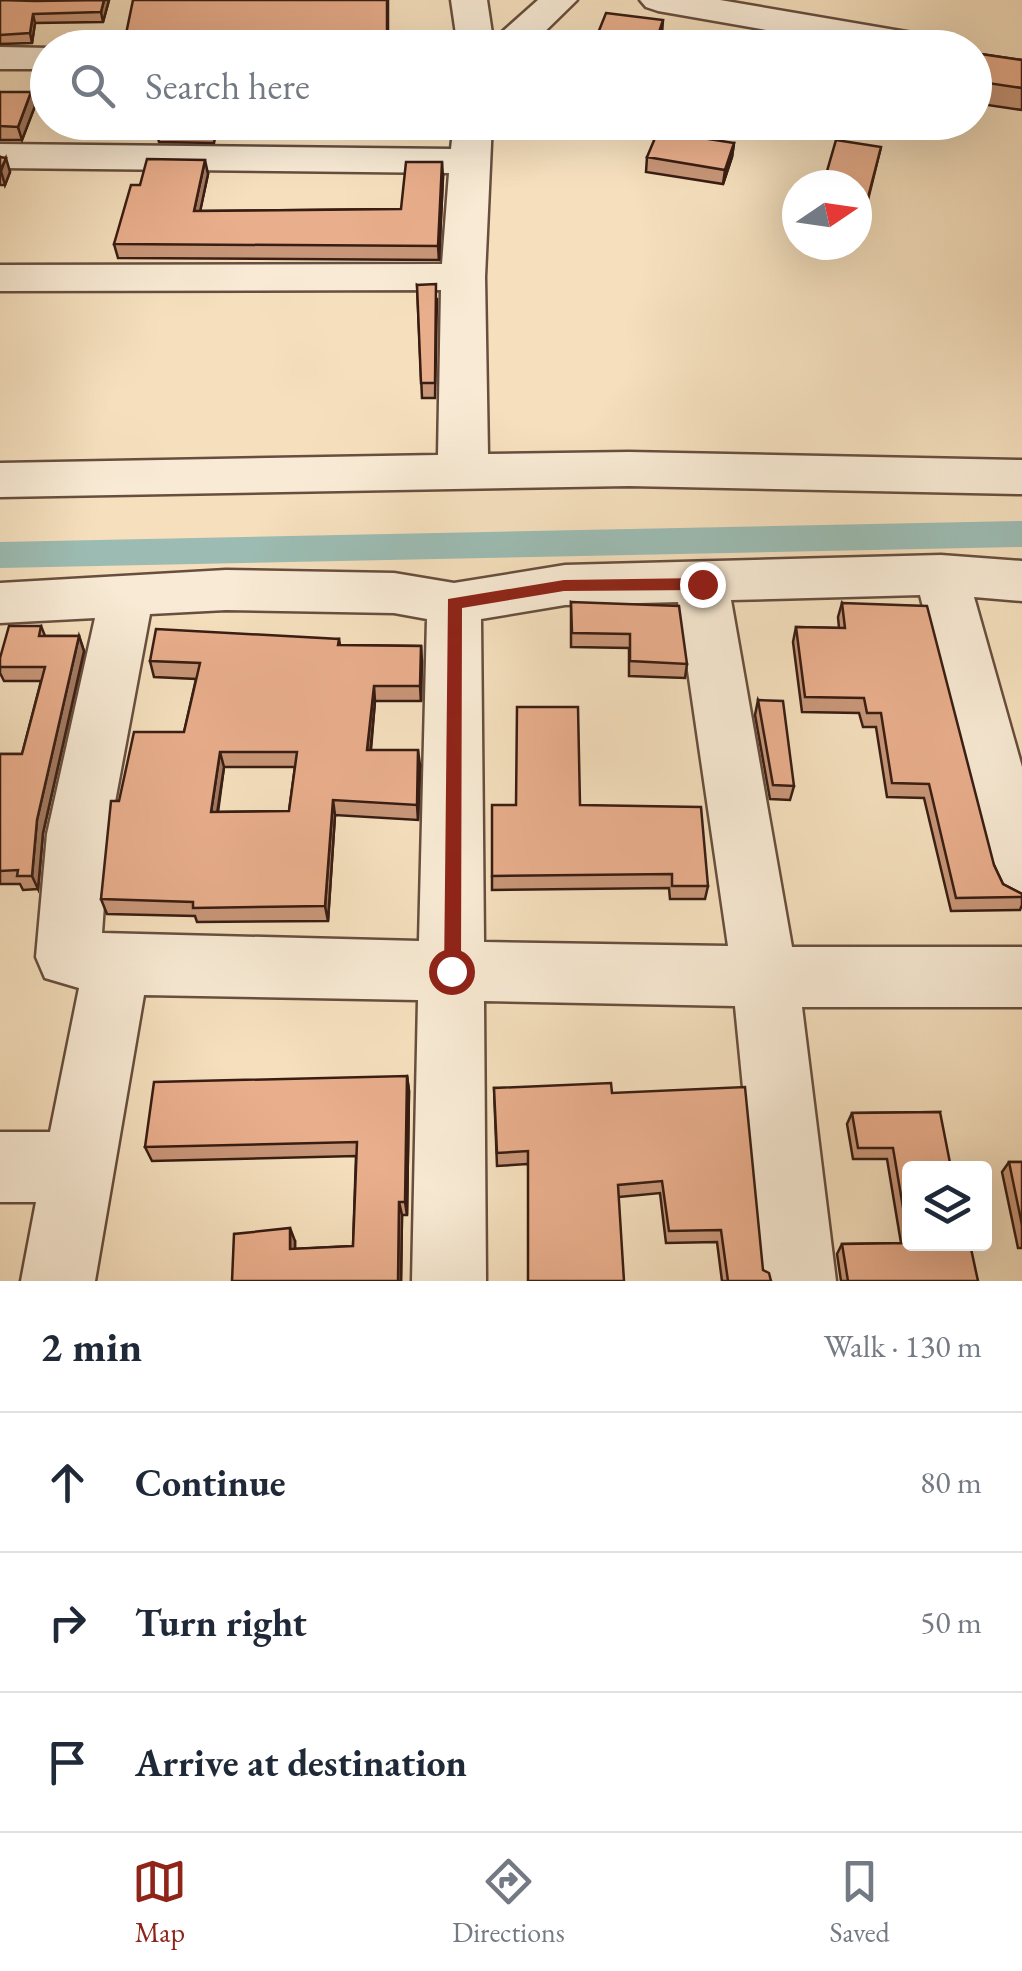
<!DOCTYPE html>
<meta charset="utf-8">
<style>
:root{--surface:#fff;--page:#f2f2f3;--text:#1f2937;--muted:#747a83;--line:#e0e1e3;--accent:#8f2418}
body{margin:0;font-family:"EB Garamond",serif;background:var(--page);color:var(--text)}
.controls{position:absolute;right:30px;bottom:30px;display:grid;overflow:hidden;border-radius:10px;box-shadow:0 10px 40px #0002}
.controls button{width:90px;height:90px;display:grid;place-items:center;padding:0;border:0;border-bottom:2px solid var(--line);background:var(--surface);color:var(--text);font:50px sans-serif}
.compass{position:absolute;left:782px;top:170px;width:90px;height:90px;border-radius:50%;background:var(--surface);box-shadow:0 10px 40px #0002;rotate:77deg}
.stop{position:absolute;width:30px;height:30px;margin:-22px;border:8px solid #8f2418;border-radius:50%;background:#fff}
.stop.end{background:#8f2418;border-color:#fff;box-shadow:0 2px 10px #0008}
.list{margin:0;padding:0;list-style:none}
h2{display:flex;justify-content:space-between;align-items:center;height:130px;margin:0;padding:0 40px;font-size:42px}
h2 small{font-size:32px;font-weight:400;color:var(--muted)}
.list li{display:grid;grid-template-columns:65px 1fr auto;gap:30px;align-items:center;box-sizing:border-box;height:140px;padding:0 40px;border-top:2px solid var(--line)}
.list b{display:block;font-size:38px;white-space:nowrap}
.list em{font-size:32px;font-style:normal;color:var(--muted)}
.icon{flex:none;width:55px;height:55px;fill:none;stroke:currentColor;stroke-width:2;stroke-linecap:round;stroke-linejoin:round}
.map{position:relative;flex:none;width:1022px;height:1281px;overflow:hidden}
.search{position:absolute;background:var(--surface);box-shadow:0 10px 40px #0002;left:30px;right:30px;top:30px;height:110px;display:flex;align-items:center;gap:25px;box-sizing:border-box;padding:0 35px;border-radius:55px;color:var(--muted);font-size:38px}
.sheet{height:550px;background:var(--surface)}
nav{display:flex;justify-content:space-around;align-items:center;box-sizing:border-box;height:140px;border-top:2px solid var(--line);background:var(--surface);font-size:28px;color:var(--muted)}
nav a{display:grid;justify-items:center;gap:5px}
nav .on{color:var(--accent)}
.map>svg:first-child{display:block}
.lines{fill:none;stroke-linecap:round;stroke-linejoin:round}
.canal{fill:#9cbcb3;fill-rule:evenodd}
.minor-casing{stroke:#674e3e;stroke-width:5}
.minor{fill:#f8ead4;fill-rule:evenodd}
.wall{fill:#c89678;stroke:#381d13;stroke-width:2.5;fill-rule:evenodd}
.shaded-wall{fill:#a37a62;stroke:#381d13;stroke-width:2.5}
.building{fill:#e9ae8c;stroke:#381d13;stroke-width:2.5;fill-rule:evenodd}
.route{fill:#8f2418}
</style>
<div class="map">
<svg width="1022" height="1281" viewBox="0 0 1022 1281">
<rect width="100%" height="100%" fill="#f5dfbd"/>
<filter id="stains"><feTurbulence type="fractalNoise" baseFrequency=".002" numOctaves="4"/><feColorMatrix values="0 0 0 0 .2 0 0 0 0 .09 0 0 0 0 .02 0 0 0 .5 -.17"/></filter>
<radialGradient id="worn" r=".72"><stop offset=".6" stop-color="#630" stop-opacity="0"/><stop offset="1" stop-color="#630" stop-opacity=".3"/></radialGradient>
<g class="lines">
<path class="canal" d="M1022,521v26l-1022,21v-26z"/>
<defs>
<path id="minor" d="M451,0h36l6,40 45,-40h39l-49,48h-70z
M640,0h80l216,37 13,3 5,8h-84l-212,-37 -12,-4z
M0,47l50,1 -2,21h-48z
M454,122h38l-7,155 3,177 141,-2 393,8v34l-393,-8 -629,11v-34l438,-8 3,-165 -441,1v-26l442,-1 7,-91 -449,-5v-24l451,5z
M941,555l81,6v40l-48,-4 48,170v137l-22,-8 -9,-19 -71,-282 -189,5 61,347h230v60h-220l34,274h-74l-27,-275 -251,-5 2,280h-74l6,-281 -274,-5 -49,286h-74l15,-79h-36v-70h50l29,-144 -34,-10 -9,-21 11,-123 48,-216 -95,5v-40l226,-13 168,3 60,10 111,-18zM678,602l50,344 -244,-4 -3,-323 84,-14zM226,610l168,3 33,6 -8,322 -317,-8 7,-99 41,-220z"/>
</defs>
<use href="#minor" class="minor-casing"/>
<use href="#minor" class="minor"/>
</g>
<path class="wall" d="M0,0h109l-6,22 -68,1 -3,20 -32,1z
M388,0v46l-261,2 1,-4 -2,-10z
M974,53l48,7v50l-48,-7z
M0,92l35,14 -13,34h-22z
M297,122l-3,16h-79l-1,5 -55,-1 -1,-4 -12,-3 -57,1 -3,-13z
M734,143l-2,14 -9,27 -77,-12 1,-15z
M881,147l-19,77 -5,-1v-38z
M0,157l10,15 -5,13h-5z
M208,174l-8,37 201,-2 42,-32 -4,83 -321,-2 -4,-14 26,-59z
M417,285l20,14 -2,99h-13z
M571,602l116,62 -2,14 -56,-2v-28l-58,-1z
M842,603l152,262 9,19 19,10v11l-2,5 -69,1 -27,-113 -37,-1 -11,-70h-13l-4,-14 -57,-1 -9,-70 3,-15 43,1 -1,-11z
M41,626l4,10h34l5,15 -41,182 -5,56 -15,1 -3,-6h-20v-130h22l19,-73h-37l-4,-8v-15z
M339,639l1,6 81,1v55h-46l-4,49 49,15 -2,55 -83,-5 -7,106 -131,1 -2,-6 -88,-2 -6,-15 18,-98 65,-69 12,-53 -42,-2 -4,-16zM224,767h71l-6,44 -71,1z
M758,700l36,86 -4,14 -20,-1 -15,-84z
M580,805l128,81 -3,13h-35l-1,-11 -177,2v-14z
M407,1076l2,15 -2,124h-5l-1,66 -167,-47 61,7v8l58,-3 3,-90 -204,5 -7,-14z
M494,1088l118,5 151,177 8,11h-49l-5,-39 -51,1 -6,-50 -41,4 -92,-33 -30,2z
M940,1112l-30,56 68,113h-137l-4,-27 5,-10 59,-1 -14,-84h-34l-6,-35 5,-11z
M1009,1162h13v86h-4l-16,-76z"/>
<path class="shaded-wall" d="M104,0h5l-6,22 -2,-10z
M33,14l2,9 -3,20 -2,-10z
M663,20l-1,14 -5,14h-3z
M31,92l4,14 -13,34 -4,-13z
M292,122h5l-3,16 -2,-13z
M734,143l-2,14 -9,27 2,-14z
M6,158l4,14 -5,13 -4,-14z
M205,160l3,14 -11,52 -3,-15z
M442,162l1,15 -4,83 -1,-14z
M79,636l5,15 -41,182 -5,56 -6,-13 5,-56z
M421,646l1,15 -1,40 -1,-15z
M374,686l1,15 -6,64 -2,-15z
M418,750l2,15 -2,55 -1,-15z
M220,752l4,15 -9,60 -4,-15z
M333,800l2,15 -7,106 -3,-15z
M407,1076l2,15 -2,124 -2,-13z
M399,1202l3,13 -1,66h-3z
M290,1228l5,13v20l-5,-12z"/>
<path class="building" d="M0,0l35,1 69,-1 -3,12 -68,2 -3,19 -30,2z
M133,0h254v33l-75,1 -3,14h-182l5,-14h-6z
M606,13l57,7 -9,28h-62z
M974,53l48,7v28l-48,-7z
M0,92h31l-13,35 -18,-1z
M148,122h144v3l-79,-1 -1,5 -56,-1 1,-4z
M658,131l76,12 -9,27 -78,-13z
M836,140l45,7 -16,62 -8,-1v-23h-34z
M0,157l6,1 -6,13z
M147,159l58,1 -11,51 207,-2 5,-47h36l-4,84 -324,-2 17,-59h9z
M436,284l-1,99h-14l-4,-98z
M571,602l108,4 8,58 -57,-3v-27l-58,-1z
M842,603l85,3 67,259 9,19 19,10v3l-66,1 -27,-114 -37,-1 -11,-70h-14l-3,-15 -59,-1 -9,-70 49,1z
M9,626h32l-2,10h40l-42,184 -5,56h-15l1,-6 -18,1v-117h22l23,-87h-45v-9z
M156,629l183,10 -1,6 83,1 -1,40h-46l-7,64h51l-1,55 -84,-5 -8,106 -132,2v-6l-92,-3 10,-98h8l15,-69h50l16,-69 -50,-2zM220,752h77l-8,59 -78,1z
M758,700l25,1 11,85 -21,-1z
M517,707h61l2,98 121,2 7,79h-36v-12l-180,2v-71h24z
M407,1076l-2,126h-6l-1,79h-166l2,-47 56,-6v21l63,-3 4,-104 -212,5 9,-65z
M611,1083l1,10 133,-6 18,183 6,3 2,8h-43l-7,-51 -52,1 -7,-50 -44,4 6,96h-96v-130l-31,2 -3,-65z
M940,1112l11,56h-41v76h60l8,37h-130l-6,-37 67,-1 -16,-95h-35l-6,-35z
M1009,1162h13v63z"/>
<path class="route" d="M702,578l8,6 -8,6 -138,1 -102,17 -1,363 -10,9 -7,-3 4,-378 116,-19z"/>
<rect width="100%" height="100%" filter="url(#stains)"/>
<rect width="100%" height="100%" fill="url(#worn)"/>
</svg>
<div class="controls">
<button><svg class="icon" aria-label="layers" viewBox="0 0 24 24"><path d="M12 4l9 5-9 5-9-5zM3 14l9 5 9-5"/></svg></button>
</div>
<svg class="compass" viewBox="-18 -18 36 36"><path d="M0-13l5 13h-10z" fill="#e53935"/><path d="M0 13l5-13h-10z" fill="#747a83"/></svg>
<div class="stop" style="left:451px;top:971px"></div>
<div class="stop end" style="left:702px;top:584px"></div>
<div class="search"><svg class="icon" aria-label="search" viewBox="0 0 24 24"><circle cx="10" cy="10" r="6"/><path d="M15 15l6 6"/></svg>Search here</div>
</div>
<section class="sheet">
<h2>2 min<small>Walk · 130 m</small></h2>
<ul class="list">
<li><svg class="icon" aria-label="ahead" viewBox="0 0 24 24"><path d="M12 20V5M6 11l6-6 6 6"/></svg><div><b>Continue</b></div><em>80 m</em></li>
<li><svg class="icon" aria-label="right" viewBox="0 0 24 24"><path d="M7 20v-9h11M14 6l5 5-5 5"/></svg><div><b>Turn right</b></div><em>50 m</em></li>
<li><svg class="icon" aria-label="arrive" viewBox="0 0 24 24"><path d="M6 21V4h12l-3 4 3 4H6"/></svg><div><b>Arrive at destination</b></div></li>
</ul>
</section>
<nav>
<a class="on"><svg class="icon" aria-label="map" viewBox="0 0 24 24"><path d="M3 6l6-2 6 2 6-2v14l-6 2-6-2-6 2zM9 4v14M15 6v14"/></svg>Map</a>
<a><svg class="icon" aria-label="directions" viewBox="0 0 24 24"><path d="M12 3l9 9-9 9-9-9zM9 14v-3h6M13 9l2 2-2 2"/></svg>Directions</a>
<a><svg class="icon" aria-label="saved" viewBox="0 0 24 24"><path d="M7 4h10v16l-5-4-5 4z"/></svg>Saved</a>
</nav>
